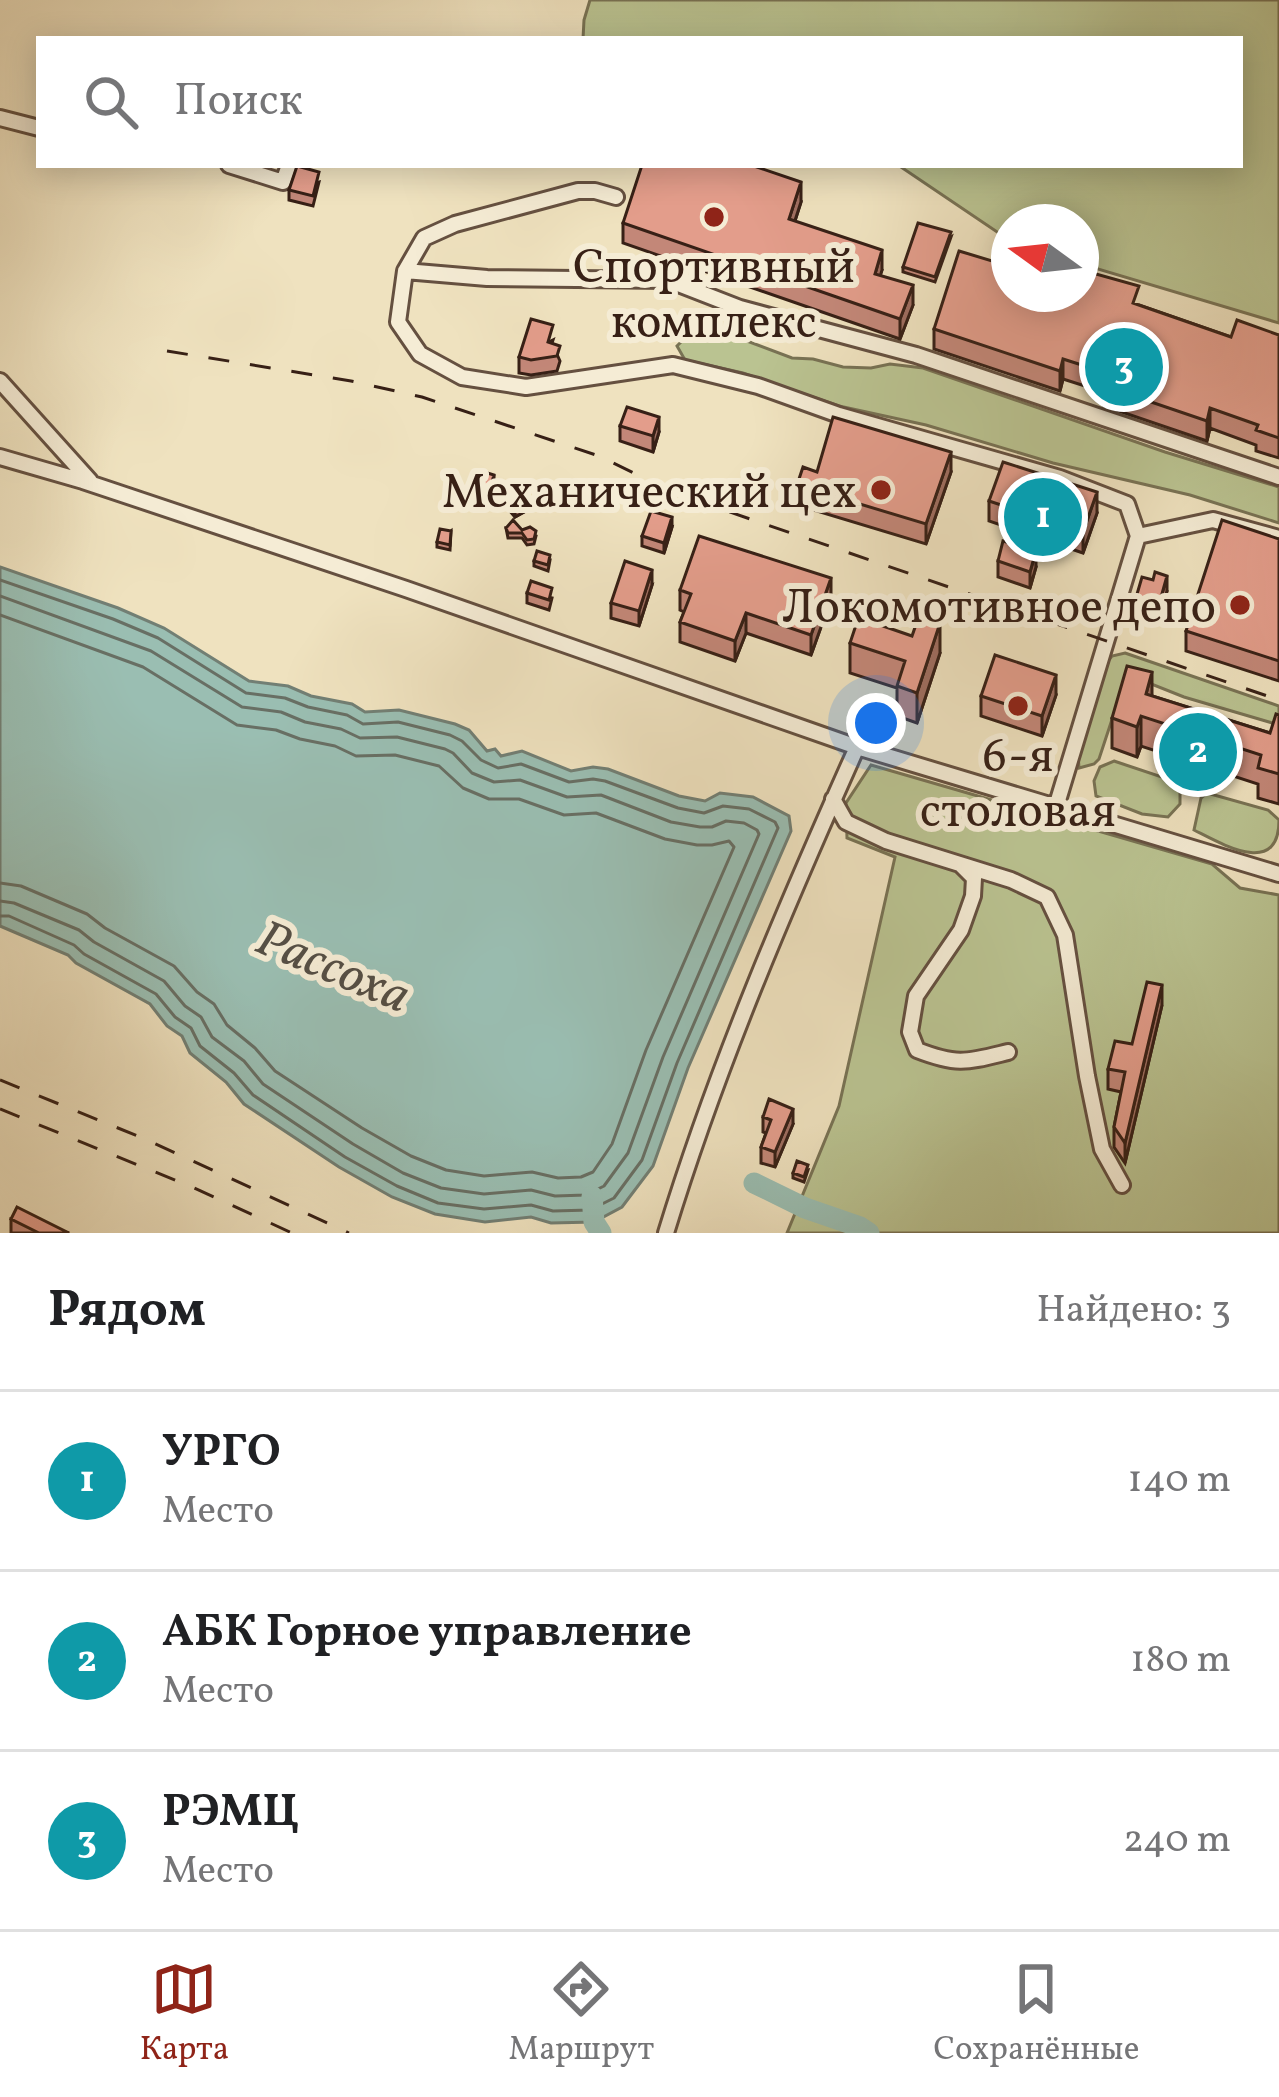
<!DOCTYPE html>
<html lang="ru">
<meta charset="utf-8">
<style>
:root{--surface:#fff;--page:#f6f6f6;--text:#202124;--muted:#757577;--line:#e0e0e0;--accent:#8f2418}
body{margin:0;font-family:Vollkorn,serif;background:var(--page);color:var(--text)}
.compass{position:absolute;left:991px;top:204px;width:108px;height:108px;border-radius:50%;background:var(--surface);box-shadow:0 6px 30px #0003;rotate:285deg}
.you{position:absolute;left:876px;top:723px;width:42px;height:42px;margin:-30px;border:9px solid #fff;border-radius:50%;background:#1a73e8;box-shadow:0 0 0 18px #1a73e833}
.badge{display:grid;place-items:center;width:78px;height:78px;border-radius:50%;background:var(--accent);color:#fff;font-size:39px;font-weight:700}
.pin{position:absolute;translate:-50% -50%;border:6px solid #fff;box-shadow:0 3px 12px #0006}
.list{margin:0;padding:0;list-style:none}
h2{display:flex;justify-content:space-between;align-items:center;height:156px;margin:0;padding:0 48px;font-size:51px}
h2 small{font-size:39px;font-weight:400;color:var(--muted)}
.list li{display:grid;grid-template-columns:78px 1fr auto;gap:36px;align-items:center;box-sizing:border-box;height:180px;padding:0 48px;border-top:3px solid var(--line)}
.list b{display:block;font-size:45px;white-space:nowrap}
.list p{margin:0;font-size:39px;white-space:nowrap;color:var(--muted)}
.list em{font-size:39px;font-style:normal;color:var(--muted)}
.icon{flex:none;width:66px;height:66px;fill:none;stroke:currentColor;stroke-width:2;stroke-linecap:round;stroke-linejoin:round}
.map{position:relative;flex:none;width:1279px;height:1233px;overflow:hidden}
.search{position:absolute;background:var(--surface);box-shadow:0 6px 30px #0003;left:36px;right:36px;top:36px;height:132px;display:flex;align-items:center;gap:30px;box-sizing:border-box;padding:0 42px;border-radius:0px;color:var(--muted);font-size:45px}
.sheet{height:696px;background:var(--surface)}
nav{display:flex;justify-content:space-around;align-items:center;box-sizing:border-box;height:168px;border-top:3px solid var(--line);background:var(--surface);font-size:33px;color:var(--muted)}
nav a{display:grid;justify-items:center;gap:6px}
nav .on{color:var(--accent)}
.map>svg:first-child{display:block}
.green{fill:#bac391;stroke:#787254;stroke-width:3}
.water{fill:#9abeb2;stroke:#727f74;stroke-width:3}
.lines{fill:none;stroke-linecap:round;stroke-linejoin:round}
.shore{stroke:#686f64;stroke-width:3}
.river{stroke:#9abeb2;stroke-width:21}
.minor-casing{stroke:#655040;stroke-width:20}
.minor{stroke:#f5ecd5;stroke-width:14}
.rail{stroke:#372016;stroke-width:3;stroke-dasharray:21 21;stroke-linecap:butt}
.wall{fill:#c38778;stroke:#372016;stroke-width:3}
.shaded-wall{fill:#9f6e61;stroke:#372016;stroke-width:3}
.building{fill:#e39d8b;stroke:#372016;stroke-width:3}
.poi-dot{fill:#8f2418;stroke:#f5ecd5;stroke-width:4.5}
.labels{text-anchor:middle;stroke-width:12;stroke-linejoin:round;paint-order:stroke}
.poi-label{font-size:48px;fill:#372016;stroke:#f5ecd5}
.water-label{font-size:51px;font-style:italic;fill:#554f45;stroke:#f5ecd5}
</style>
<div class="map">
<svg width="1279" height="1233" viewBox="0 0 1279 1233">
<rect width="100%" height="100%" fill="#efe2bf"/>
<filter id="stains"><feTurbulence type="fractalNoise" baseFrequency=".00167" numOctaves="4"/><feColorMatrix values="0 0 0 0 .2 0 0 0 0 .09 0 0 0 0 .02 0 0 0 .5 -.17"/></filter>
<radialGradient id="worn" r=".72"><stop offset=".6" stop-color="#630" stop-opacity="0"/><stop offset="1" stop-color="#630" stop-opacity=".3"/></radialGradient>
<path class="green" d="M590,0h689v323l-198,-59v-42h-72v18l-111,-75h342v-126h-657l1,-19z
M703,331l44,10 45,17 21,1 30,8 28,1 19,-4 33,4 242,84 114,35v36l-89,-28 -137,-32 -127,-38 -87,-19 -96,-33 -58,-13 -8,-14 12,-12z
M1125,653l154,53v19l-95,-28 -45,-18 -15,4 -25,76 -5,5 -15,4 -1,-14 26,-88 8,-10z
M1114,761l66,22v21l-12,13 -26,-3 -46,-18 -2,-15 6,-14z
M871,765l341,99 28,24 39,7v338h-492l52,-127 56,-249 -48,-19 -1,-35z
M1207,793l61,17 11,10c0,58 -57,24 -85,10l7,-32z"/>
<path class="water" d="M0,567l118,41 46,20 85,53 39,5 23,10 41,8 13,8 34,-2 56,14 14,6 18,21 8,-2 6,7 21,-5 49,20 22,-4 15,2 71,27 26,5 15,-8 33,4 36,19 2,15 -103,237 -35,98 -31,41 -28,15 -43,1 -20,-6 -46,5 -50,-8 -43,-17 -53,-30 -95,-63 -18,-22 -36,-29 -8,-17 -15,-10 -17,-22 -74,-41 -8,-8 -68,-29z"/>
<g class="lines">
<path class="shore" d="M0,580l113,39 45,19 88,55 39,5 23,9 39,8 16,9 35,-2 52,13 12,6 19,19 17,8 23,-4 48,18 24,-3 12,2 73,27 26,5 19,-7 26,3 26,13 3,6 -101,235 -35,97 -28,38 -24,12 -37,1 -22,-6 -47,4 -46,-6 -41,-17 -52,-29 -92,-62 -19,-22 -34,-27 -9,-18 -16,-11 -19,-23 -72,-40 -10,-9 -65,-29h-9
M0,596l151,55 91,56 39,5 24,10 36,7 19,9 37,-1 48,12 8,4 19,20 22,9 26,-2 47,17 34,-2 70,27 29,5h12l14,-6 18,2 13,7 2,4 -96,223 -35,96 -24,33 -18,9 -31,1 -24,-6 -47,4 -43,-6 -38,-15 -50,-29 -90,-60 -19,-23 -32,-24 -11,-20 -16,-11 -21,-25 -70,-39 -15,-12 -65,-27 -14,-2
M0,615l143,52 94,58 39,5 24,9 35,7 21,10 39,-1 44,11 24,22 26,11h30l45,16 32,-2 69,26 32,6h15l17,-4 5,6 -88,203 -34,94 -19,28 -12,5 -23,1 -26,-6 -48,4 -38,-6 -35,-14 -49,-28 -87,-57 -20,-23 -28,-23 -13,-21 -17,-12 -23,-26 -69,-38 -18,-14 -66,-28 -21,-3"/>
<path class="river" d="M754,1183l51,25 55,19 9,6
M592,1196l2,26 7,11"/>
<defs>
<path id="minor" d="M0,118l39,10
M229,165l54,17 6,-17
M405,271l19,-33 31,-14 123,-33h17l21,6
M0,381l90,100
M0,457l83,24 323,108 451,158 422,127
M1138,536l75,-16 66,18
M833,799l13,23 40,19 125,39 36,17 18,38 22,141 15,73 20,36
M1056,807l82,-271 -11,-32 -67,-26 -221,-63 -81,-29 -85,-21 -147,22 -64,-10 -42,-23 -22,-32 7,-51 82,7 181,2 72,28 176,47 363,122
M962,866l12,12 -1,18 -12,34 -45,66 -6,36 7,18c41,16 50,12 91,2
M666,1233c51,-167 120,-327 191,-486"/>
</defs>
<use href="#minor" class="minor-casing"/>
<use href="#minor" class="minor"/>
<path class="rail" d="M167,351l184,30 71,16 177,59 78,38 602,206
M0,1080l145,59 204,94
M0,1109l192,78 100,46"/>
</g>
<path class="wall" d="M319,182l-6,24 -24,-6v-10z
M801,202l-6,19 87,49 -2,5 33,30 -13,34 -277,-96v-20z
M951,237l-16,45 -32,-10v-5z
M1139,305l92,32 48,-2v123l-23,-7v-6l-46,-17 -3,13 -103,-35v-14l-41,-13 -3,12 -126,-42v-20z
M553,340l-1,3 8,18 -3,10 -26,4 -12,-2v-16z
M620,426l39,6 -6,20 -33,-11z
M817,472h134l-25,72 -129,-39v-20z
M494,485l-6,21 -13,-4v-10z
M509,492l17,12 -2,8 -9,5 -6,-7z
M989,501l108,12 -14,40 -94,-32z
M672,527l-8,26 -22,-7v-10z
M506,528l16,2 14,6 -2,8 -7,1 -5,-7h-14z
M451,531l-1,19 -13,-3v-5z
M1279,539v142l-93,-30v-20z
M550,560l-2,11 -14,-5v-5z
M998,561l38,6 -6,21 -32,-11z
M1153,580l14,11 -9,33 -23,-8v-15z
M652,585l-13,41 -28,-8v-15z
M680,590l151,9 -20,56 -65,-22 -11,28 -55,-19v-20l4,-10 -4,-2z
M527,593l25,5 -3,12 -22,-7z
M885,627l55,26 -23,70 -20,-7v-28l-47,-15v-30z
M1056,695l-14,41 -61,-20v-20z
M1152,696l118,37 9,-18v89l-21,-6v-14l-117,-38 -4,11 -25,-9v-30z
M1162,1005l-37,158 -11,-16v-20l7,-35 -13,-3v-20l24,-25z
M763,1117l30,7 -18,43 -14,-4v-16l5,-14 -3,-1z
M808,1170l-4,12 -11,-4v-5z
M11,1219l58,14h-58z"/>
<path class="shaded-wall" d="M801,182v20l-12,37v-20z
M882,250v20l-7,24v-20z
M913,285v20l-13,34v-20z
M1063,359v20l-3,12v-20z
M1210,408v20l-3,13v-20z
M659,417v15l-6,20v-16z
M951,452v20l-25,72v-20z
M494,475v10l-6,21v-10z
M1097,492v21l-14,40v-21z
M526,494l-2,18 -9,5v-11z
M672,517v10l-8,26v-10z
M1036,551v16l-6,21v-16z
M652,570v15l-13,41v-15z
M1167,576v15l-9,33v-16z
M831,578v21l-20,56v-20z
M746,613v20l-11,28v-20z
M940,623v30l-23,70v-30z
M1152,672v30l-6,-8z
M1056,675v20l-14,41v-20z
M1141,716v30l-4,11v-30z
M1162,985v20l-37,158v-20z
M793,1109v15l-18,43v-15z"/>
<path class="building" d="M642,165h109l50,17 -12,37 93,31 -7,24 38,11 -13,34 -277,-96z
M297,166l22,6 -6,24 -24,-6z
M918,223l33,9 -16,45 -32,-10z
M959,251l50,15v28h72v-6l8,-16 50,14 -6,17 98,34 6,-17 42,15v103l-23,-8 2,-5 -48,-17 -3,13 -103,-35 3,-13 -44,-14 -3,12 -126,-42z
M531,319l22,6 -5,17 12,4 -3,10 -26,4 -12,-3z
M627,407l32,10 -6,19 -33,-10z
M833,417l118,35 -25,72 -129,-39 6,-18 14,5z
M1003,462l94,30 -14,40 -94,-31z
M481,471l13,4 -6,21 -13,-4z
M515,486l8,2 3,6 -2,8 -9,4 -6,-6v-8z
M651,511l21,6 -8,26 -22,-7z
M513,520l9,10 8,-3 6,4 -2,8 -7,1 -5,-7h-14l-2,-5z
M1222,520l57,19v122l-93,-30z
M440,529l11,2 -1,14 -13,-3z
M699,536l132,42 -20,57 -65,-22 -11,28 -55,-19 11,-28 -11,-4z
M1003,541l33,10 -6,21 -32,-11z
M537,551l13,4 -2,10 -14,-4z
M625,561l27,9 -13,41 -28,-8z
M1155,572l12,4 -9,32 -23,-7 7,-24 11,3z
M531,581l21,7 -3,12 -22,-7z
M864,601l21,7 -5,17 32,11 7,-20 21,7 -23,70 -20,-7 8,-25 -55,-18z
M995,655l61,20 -14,41 -61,-20z
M1127,666l25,6 -6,22 124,39 6,-19 3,1v59l-21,-6 3,-13 -120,-39 -4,11 -25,-9z
M1147,982l15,3 -37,158 -11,-16 11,-55 -17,-3 7,-28 17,3z
M769,1099l24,10 -18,43 -14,-5 10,-27 -8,-3z
M797,1161l11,4 -4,12 -11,-4z
M17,1207l52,26h-30l-28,-14z"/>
<g class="poi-dot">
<circle cx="714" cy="217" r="12"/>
<circle cx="881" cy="490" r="12"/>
<circle cx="1240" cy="605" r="12"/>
<circle cx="1018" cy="706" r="12"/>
</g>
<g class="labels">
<g class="poi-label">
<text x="714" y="282">Спортивный<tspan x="714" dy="55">комплекс</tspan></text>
<text x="857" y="507" text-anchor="end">Механический цех</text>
<text x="1216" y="622" text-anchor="end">Локомотивное депо</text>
<text x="1018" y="771">6-я<tspan x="1018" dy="55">столовая</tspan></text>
</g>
<g class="water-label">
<text transform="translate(334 965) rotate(23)" y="18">Рассоха</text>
</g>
</g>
<rect width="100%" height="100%" filter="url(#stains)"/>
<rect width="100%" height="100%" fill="url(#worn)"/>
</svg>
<svg class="compass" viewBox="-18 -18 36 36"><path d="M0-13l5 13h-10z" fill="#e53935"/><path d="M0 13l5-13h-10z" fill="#757577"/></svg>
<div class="you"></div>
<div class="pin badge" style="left:1043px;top:517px;background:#0f9aa8">1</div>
<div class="pin badge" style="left:1198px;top:752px;background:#0f9aa8">2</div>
<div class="pin badge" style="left:1124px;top:367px;background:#0f9aa8">3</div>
<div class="search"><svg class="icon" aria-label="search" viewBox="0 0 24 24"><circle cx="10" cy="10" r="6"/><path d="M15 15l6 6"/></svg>Поиск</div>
</div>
<section class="sheet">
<h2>Рядом<small>Найдено: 3</small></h2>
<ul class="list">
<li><span class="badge" style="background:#0f9aa8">1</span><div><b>УРГО</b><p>Место</p></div><em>140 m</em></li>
<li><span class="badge" style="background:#0f9aa8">2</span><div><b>АБК Горное управление</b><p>Место</p></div><em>180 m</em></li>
<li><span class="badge" style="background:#0f9aa8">3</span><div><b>РЭМЦ</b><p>Место</p></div><em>240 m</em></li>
</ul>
</section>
<nav>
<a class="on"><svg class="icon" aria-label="map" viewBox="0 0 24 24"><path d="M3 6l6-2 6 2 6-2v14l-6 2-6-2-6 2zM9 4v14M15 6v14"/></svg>Карта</a>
<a><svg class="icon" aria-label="directions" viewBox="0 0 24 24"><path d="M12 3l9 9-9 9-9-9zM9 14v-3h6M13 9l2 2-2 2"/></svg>Маршрут</a>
<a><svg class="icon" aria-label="saved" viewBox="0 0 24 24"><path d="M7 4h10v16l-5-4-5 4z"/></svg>Сохранённые</a>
</nav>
